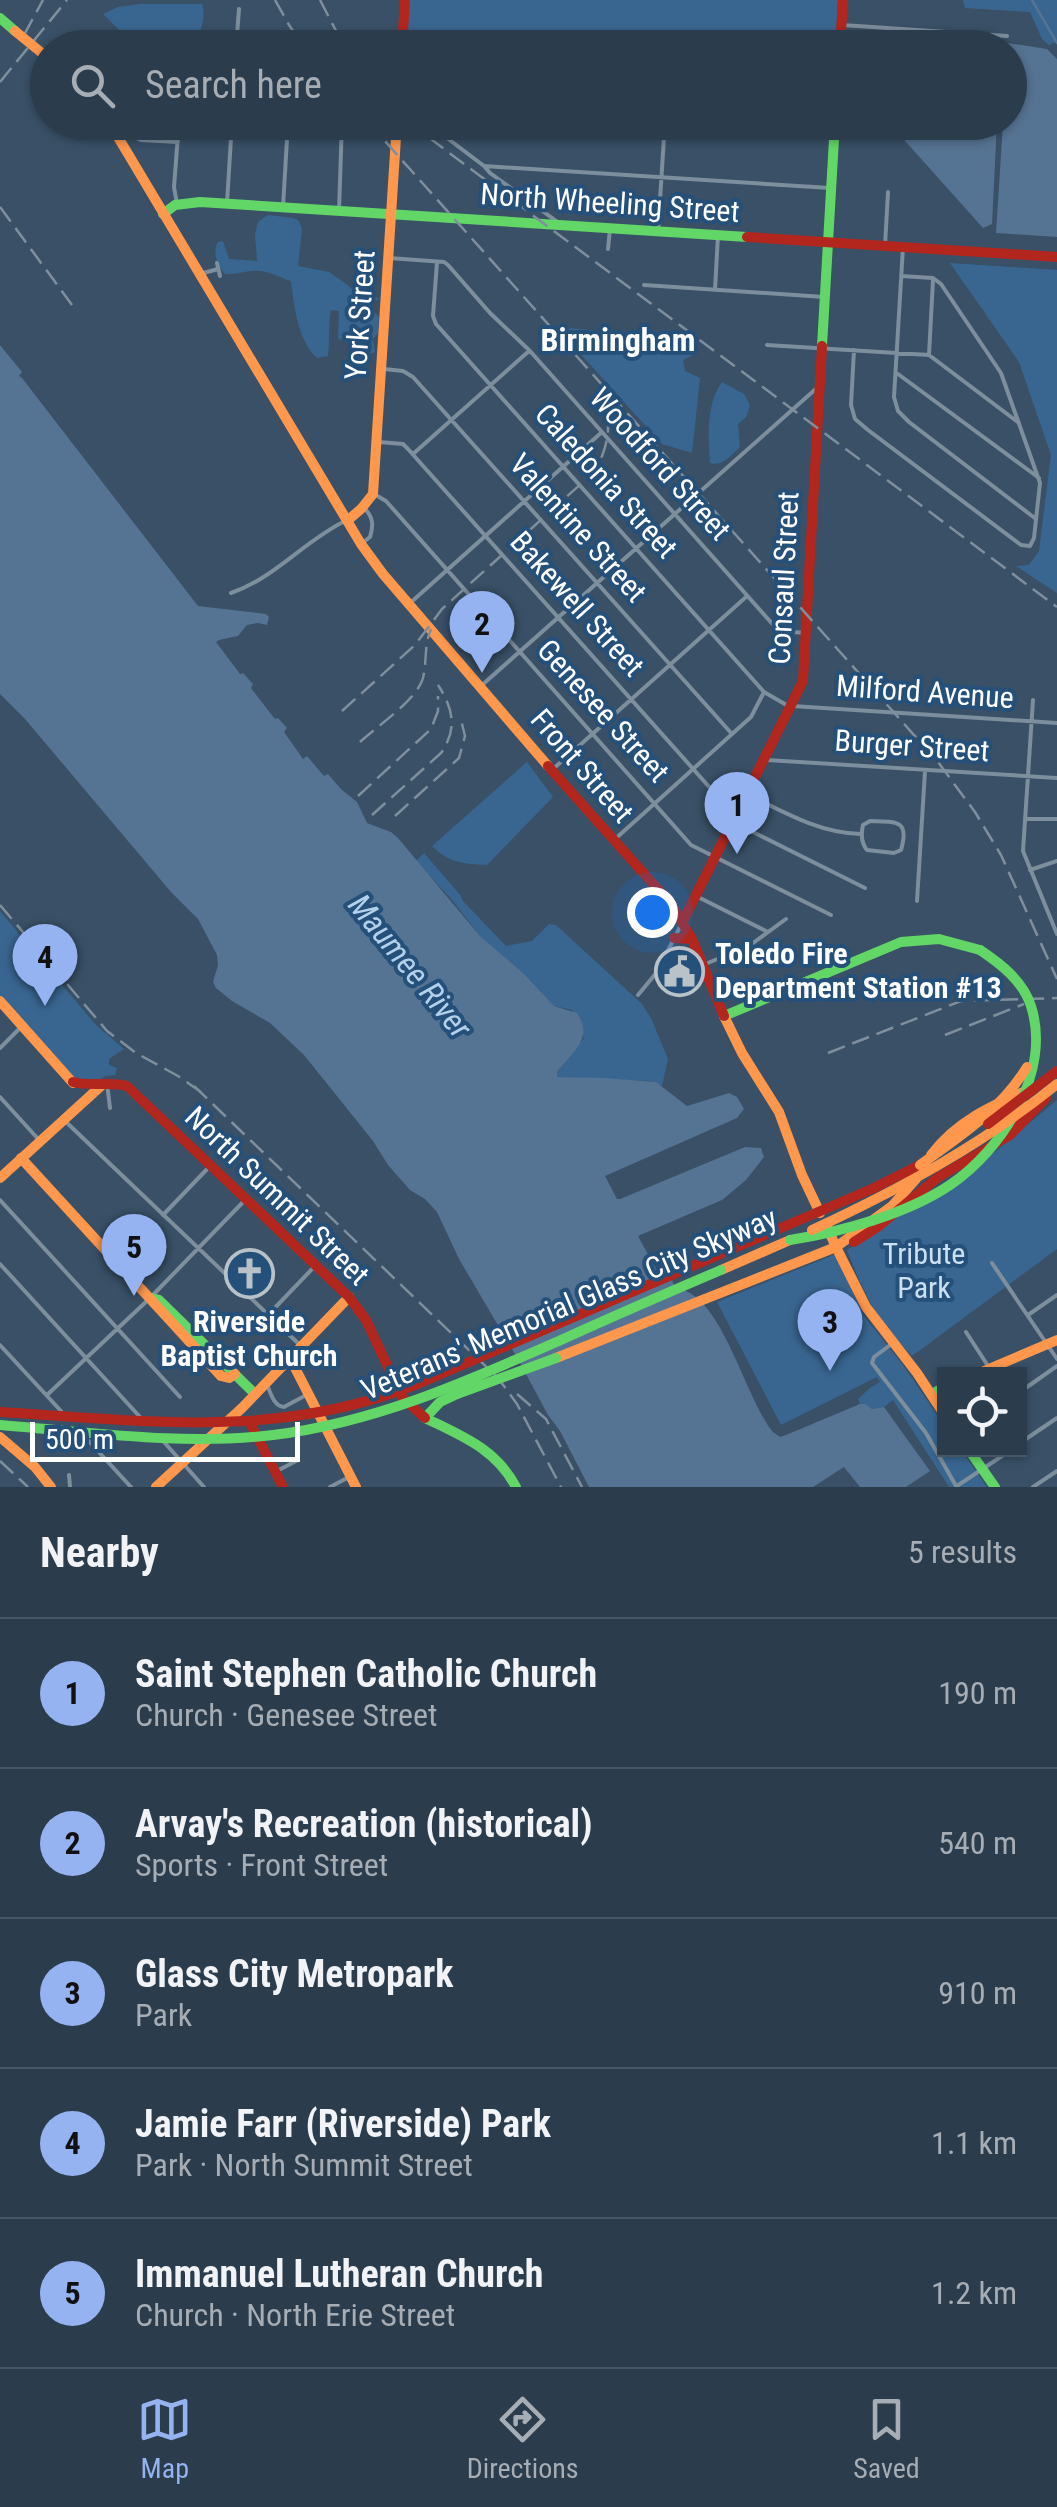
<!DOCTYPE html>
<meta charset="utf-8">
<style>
:root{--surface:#2b3c4c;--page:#374756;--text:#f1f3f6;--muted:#a6adb5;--line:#475664;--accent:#95b2f1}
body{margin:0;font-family:"Roboto Condensed",sans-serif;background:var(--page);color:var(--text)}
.controls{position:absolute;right:30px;bottom:30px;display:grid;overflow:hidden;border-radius:0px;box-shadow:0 2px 8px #0004}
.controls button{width:90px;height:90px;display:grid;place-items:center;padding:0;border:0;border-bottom:2px solid var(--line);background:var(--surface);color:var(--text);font:50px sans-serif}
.scale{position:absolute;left:30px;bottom:25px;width:270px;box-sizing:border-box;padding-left:10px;border:5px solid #fff;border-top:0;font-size:28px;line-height:35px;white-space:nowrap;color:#fff;-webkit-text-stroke:8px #25507a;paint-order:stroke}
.you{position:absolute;left:652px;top:912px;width:35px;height:35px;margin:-25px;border:8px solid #fff;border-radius:50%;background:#1a73e8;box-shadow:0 0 0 15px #1a73e833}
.badge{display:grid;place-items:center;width:65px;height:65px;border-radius:50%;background:var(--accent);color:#111;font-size:32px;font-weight:700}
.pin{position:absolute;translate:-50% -82px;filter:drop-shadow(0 2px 5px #0008)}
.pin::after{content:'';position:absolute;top:52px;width:35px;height:30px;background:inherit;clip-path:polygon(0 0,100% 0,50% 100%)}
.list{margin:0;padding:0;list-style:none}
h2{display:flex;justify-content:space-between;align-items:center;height:130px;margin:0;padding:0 40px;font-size:42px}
h2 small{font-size:32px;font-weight:400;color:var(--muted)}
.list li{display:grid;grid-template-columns:65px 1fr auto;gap:30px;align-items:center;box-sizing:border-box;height:150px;padding:0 40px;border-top:2px solid var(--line)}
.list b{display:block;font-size:38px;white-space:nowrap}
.list p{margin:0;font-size:32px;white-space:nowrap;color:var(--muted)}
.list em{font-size:32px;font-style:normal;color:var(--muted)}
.icon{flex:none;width:55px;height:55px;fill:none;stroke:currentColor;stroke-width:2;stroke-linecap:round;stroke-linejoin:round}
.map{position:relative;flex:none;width:1057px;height:1487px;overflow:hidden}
.search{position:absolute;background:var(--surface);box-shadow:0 2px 8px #0004;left:30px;right:30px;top:30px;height:110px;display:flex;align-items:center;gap:25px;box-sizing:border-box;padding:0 35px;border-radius:55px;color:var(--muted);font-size:38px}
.sheet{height:880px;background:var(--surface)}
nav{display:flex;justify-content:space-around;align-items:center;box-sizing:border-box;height:140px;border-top:2px solid var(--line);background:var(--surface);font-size:28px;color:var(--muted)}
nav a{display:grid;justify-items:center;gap:5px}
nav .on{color:var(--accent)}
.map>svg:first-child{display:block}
.green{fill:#396691}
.water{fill:#557392}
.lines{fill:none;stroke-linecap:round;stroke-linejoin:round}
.stream{stroke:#557392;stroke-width:2.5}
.street{stroke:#7d8e9d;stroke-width:4}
.fast{stroke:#63d668;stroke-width:10}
.slow{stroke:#ff974d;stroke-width:10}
.jam{stroke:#b3261e;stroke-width:10}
.rail{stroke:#7f8f9d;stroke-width:2.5;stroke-dasharray:18 8;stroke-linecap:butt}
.fast-bridge{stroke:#63d668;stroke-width:10}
.slow-bridge{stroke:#ff974d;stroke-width:10}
.jam-bridge{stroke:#b3261e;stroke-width:10}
.labels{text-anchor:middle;stroke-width:8;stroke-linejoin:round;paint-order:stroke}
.street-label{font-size:30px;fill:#fff;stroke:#25507a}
.poi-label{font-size:30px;font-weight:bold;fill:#fff;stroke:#25507a;text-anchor:start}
.park-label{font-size:30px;fill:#cbe0f3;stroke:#25507a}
.neighbourhood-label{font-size:32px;font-weight:bold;fill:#fff;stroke:#25507a}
.water-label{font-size:32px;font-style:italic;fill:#b4d1ec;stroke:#25507a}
</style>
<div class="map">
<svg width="1057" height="1487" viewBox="0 0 1057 1487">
<rect width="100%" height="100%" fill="#395066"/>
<path class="green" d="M408,0h430l-3,47 -430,1z
M963,0h94v41l-8,4 -7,-6 -12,-27 -65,-4z
M140,4h62c5,13 -3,28 -5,42l-17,1 -4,-3 -4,3h-48l2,-10 14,-3v-4h-21l-16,-16 15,-7z
M268,215l25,3 6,3 3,8 -4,37 31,6 24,17 27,10 -11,3 -2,3 12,12 -1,16 -5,6 2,13 -11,4 -12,-11 -14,-7 1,-27 -8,-1c-3,15 -1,30 -3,46l-11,2c-19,-17 -23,-52 -26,-77 -10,-3 -22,-10 -32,-10 -12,-1 -22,4 -34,3 -8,-9 -13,-21 -7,-32l5,-1 6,18 28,2 -2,-27 3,-12z
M950,263l107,7v323l-41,-27 13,-1 10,-14 12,-96 -32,-93z
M556,327l80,7 57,21 -10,5 2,11 15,7 -8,75 -30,-9z
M722,382l22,12 6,11 -4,12 -8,7 2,23c-9,8 -17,20 -30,16 -2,-26 -4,-59 12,-81z
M527,762l26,35 -66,68c-23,-1 -38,-2 -55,-19z
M424,853l37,43 1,4 44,46 26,-5 17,-17 7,1 86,79 9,14 17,41 -6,27 -13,-5 -92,-4v-5l27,-34 -12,-28 -18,-4 -74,-70 -28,-36 -36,-39z
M0,911l95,113 29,25 -15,10v6l8,3 -2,7 -10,1 -8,6 -19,-1 -78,-85z
M1057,1100v149l-145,107 -32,-34 -21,-42 -12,-30 58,-41 49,-23z
M836,1254l27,61 40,50 41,60v25h17l26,37h-38l-56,-87 -9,7 -12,2 -6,-5h-6l-2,-5 13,-12 9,-5 -3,-5 -96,48 -64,-123z"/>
<path class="water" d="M1007,43l40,6 10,10v178l-61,-4 7,-110 7,-1v-74l-3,-1z
M889,123h108l-5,101 -9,4z
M0,345l22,27 -3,4 3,2 176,228 68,8 3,3 -2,8 -9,-2 -11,2 -9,11 -19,4 -3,2 24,32 3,-1 10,11 -2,4 24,31 3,-1 9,10 -3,4 19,27 4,-3 17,20 4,-2 13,15 16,13 10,21 24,9 7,6 82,98 44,38 30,32 23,7c17,26 -4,38 -20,59v5l48,1 51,4 31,24 42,-13 8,4 7,12 -7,9 -132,58 12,23h3l125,-52 16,1 3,9 -18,23 -24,20 -84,36 25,46 9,-2 3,8c47,4 69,109 98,144l7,5 6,-2 74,-31h6l6,5 12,-2 46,64 -24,16h-46l-16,-20 -31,20h-224l-29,-56 -12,-16 -29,-54 -60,-102 -22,-47 -12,-13 -15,-9 -22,-25 -15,-24 -69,-86 -34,-32 -38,-22 -16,-13 -3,-6 5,-17 -1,-10 -19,-36 -27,-27 -146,-173 -25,-25z"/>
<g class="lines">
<path class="stream" d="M1032,0l25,43"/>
<path class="street" d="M842,25l165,11
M236,48l3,-39
M129,122l7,16 5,2 37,2
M426,122l58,44 6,7 69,50
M668,122l166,11
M484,166l346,22
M227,203l5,-81
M177,204l-3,-17 5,-65
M283,207l5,-85
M339,211l3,-89
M658,231l7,-109
M885,246l3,-54
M903,247l-9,150 4,14 11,11 127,97
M608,249l2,-20
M389,258l55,4 4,3 42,48 40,38 246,277 4,3 26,2
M437,262l-4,54 3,8 328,368 26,15
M217,263l3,13
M200,274l18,-5
M644,285l180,12
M715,290l3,-55
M767,345l162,10 90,68
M854,350l-3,55 4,14 13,11 153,115 9,1 4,-8 6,-55 -39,-110 -60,-89 -8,-6 -32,-2
M929,355l4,-75
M384,369l19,2 10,6 319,357
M898,374l141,104
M379,442l24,2 5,5 303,340 10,8 19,10
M413,454l116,-103
M374,494l12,7 305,344 140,70
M361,544l9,-7c4,-12 3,-21 -7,-30
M231,593c44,-15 73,-52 114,-72
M409,604l193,-172
M481,686l337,-299
M1033,700l-10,151 34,83
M792,706l265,17
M767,760l290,18
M552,770l194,-173
M749,795c36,18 71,38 112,39
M1027,819h30
M870,821c26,1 40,-2 31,29l-7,3 -27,-3c-6,-7 -6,-16 -4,-25z
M735,823l130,65
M614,840l137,-123 12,-23
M1030,870l27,-9
M696,896l72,36
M917,901l8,-130
M703,965l46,-19 37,-27
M638,995l19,-23 25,-49
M0,1048l22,-22
M107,1083l3,25
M0,1097l40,44
M65,1121l236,225
M0,1200l180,197
M163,1215l48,-50
M992,1263l65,96
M0,1264l140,153
M268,1315l45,-47
M1028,1315l29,-20
M966,1332l24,37
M893,1343l-19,14 -2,6 54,70 30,53
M0,1345l61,66
M266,1382c4,9 7,24 18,25l24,-13
M1020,1392l37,-26
M47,1395l103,-97 96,-99
M85,1437l46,50
M164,1442l40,45
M1020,1443l37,-25
M275,1472l23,-12
M69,1475l1,12
M957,1486l54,-36
M330,1487l21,-11
M1033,1487l24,-16"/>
<path class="fast" d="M0,18l15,13
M163,214l12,-9 25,-3 547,35
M822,346l13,-224
M724,1016l177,-74 38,-3 41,11
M150,1298l9,2 96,94
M937,1391l7,-3
M457,1394l-17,8 -15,16c37,18 71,31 91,69
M969,1450l26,37"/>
<path class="slow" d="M109,122l252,422 22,30 165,192
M347,521l14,-12 12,-15 24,-372
M0,1001l73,82
M724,1016l18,37 37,59 23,63 18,38
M931,1155c26,-34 60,-49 99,-66
M21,1158l200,218 8,2 6,-4
M0,1178l102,-93
M836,1247l30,60 51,66 27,41
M836,1247l56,-41 24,-27
M721,1270l69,-30
M290,1358l66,129
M556,1358l280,-111 -9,-20
M977,1374l80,-34
M0,1437l35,30 16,20
M156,1487l86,-79 107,-111"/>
<path class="jam" d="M402,48l3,-48
M840,48l3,-48
M747,237l310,20
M548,766l123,138 21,35 32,77
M683,921l120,-240 19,-335
M674,938l18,1
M73,1082c18,5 36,-1 54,4l222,211 17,23 36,77 23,21
M874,1188l46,-23
M854,1242l25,-16 58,-48 73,-43 36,-37
M249,1421l34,66"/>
<path class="rail" d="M275,0l14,25 16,23
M320,0l25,48
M24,35l19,-35
M0,82l67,-82
M368,122l570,640 37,50 26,43 56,124
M408,122l649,485
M0,207l72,98
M342,711l73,-66 27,-36 151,-136c18,-27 21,-59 3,-87
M360,742c17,-16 57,-42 63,-64 4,-17 1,-33 8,-49
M358,796l73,-67 7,-18v-15
M372,815l69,-62c17,-24 12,-45 -3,-68
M395,816l64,-58 6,-22 -5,-20
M0,905l107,126 29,22 42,23 26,18
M945,1035l79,-31
M828,1053l133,-52 96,-3
M194,1086l304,292 19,26 44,83
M517,1394l29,25 36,68
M0,1461l28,26"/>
<path class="fast-bridge" d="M790,1240c51,-8 117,-26 160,-55 53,-36 102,-113 81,-179 -8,-25 -30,-42 -51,-56
M457,1394l99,-36
M0,1425c90,7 183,21 273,10 101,-12 195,-54 288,-95 53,-24 106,-47 160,-70"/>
<path class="slow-bridge" d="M15,31l33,27
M920,1165c40,-29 81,-55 107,-98
M812,1230c88,-41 170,-85 245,-146"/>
<path class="jam-bridge" d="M988,1124l69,-53
M0,1412c148,9 278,28 420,-29l454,-195"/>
</g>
<defs>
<symbol id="civic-ring" viewBox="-11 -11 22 22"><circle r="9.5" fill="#25507a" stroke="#bac2c9" stroke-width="1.5"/><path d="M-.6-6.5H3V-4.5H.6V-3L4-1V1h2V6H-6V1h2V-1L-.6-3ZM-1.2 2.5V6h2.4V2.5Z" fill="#bac2c9"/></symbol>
<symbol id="church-ring" viewBox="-11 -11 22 22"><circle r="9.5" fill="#25507a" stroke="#bac2c9" stroke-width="1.5"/><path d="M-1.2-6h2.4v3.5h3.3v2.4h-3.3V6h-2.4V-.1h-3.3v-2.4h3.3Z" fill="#bac2c9"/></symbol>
</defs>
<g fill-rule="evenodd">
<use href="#civic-ring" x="652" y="944" width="55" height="55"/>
<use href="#church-ring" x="222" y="1246" width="55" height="55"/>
</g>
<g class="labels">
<g class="street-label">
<text transform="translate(610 203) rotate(4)" y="10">North Wheeling Street</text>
<text transform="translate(360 315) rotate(-86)" y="10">York Street</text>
<text transform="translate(660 464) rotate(48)" y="10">Woodford Street</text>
<text transform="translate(606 481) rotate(48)" y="10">Caledonia Street</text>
<text transform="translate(578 528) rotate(48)" y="10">Valentine Street</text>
<text transform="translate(784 578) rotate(-87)" y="10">Consaul Street</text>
<text transform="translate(577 604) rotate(48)" y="10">Bakewell Street</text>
<text transform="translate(925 692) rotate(4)" y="10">Milford Avenue</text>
<text transform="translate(603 711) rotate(48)" y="10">Genesee Street</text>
<text transform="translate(912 746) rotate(4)" y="10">Burger Street</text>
<text transform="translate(582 766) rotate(49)" y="10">Front Street</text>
<text transform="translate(277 1196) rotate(44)" y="10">North Summit Street</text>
<text transform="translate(569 1304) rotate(-23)" y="10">Veterans' Memorial Glass City Skyway</text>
</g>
<g class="poi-label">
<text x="715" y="964">Toledo Fire<tspan x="715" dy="34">Department Station #13</tspan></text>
<text x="249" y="1332" text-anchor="middle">Riverside<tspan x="249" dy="34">Baptist Church</tspan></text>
</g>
<g class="park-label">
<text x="924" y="1264">Tribute<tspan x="924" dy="34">Park</tspan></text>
</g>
<g class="neighbourhood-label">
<text x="618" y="351">Birmingham</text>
</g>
<g class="water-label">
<text transform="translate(410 966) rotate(51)" y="11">Maumee River</text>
</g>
</g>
</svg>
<div class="controls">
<button><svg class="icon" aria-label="locate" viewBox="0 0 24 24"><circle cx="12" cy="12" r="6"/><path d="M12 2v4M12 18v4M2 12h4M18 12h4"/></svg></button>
</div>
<div class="scale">500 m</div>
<div class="you"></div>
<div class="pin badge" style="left:737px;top:854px">1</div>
<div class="pin badge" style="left:482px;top:673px">2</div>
<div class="pin badge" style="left:830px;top:1371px">3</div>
<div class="pin badge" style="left:45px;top:1006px">4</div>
<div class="pin badge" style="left:134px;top:1296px">5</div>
<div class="search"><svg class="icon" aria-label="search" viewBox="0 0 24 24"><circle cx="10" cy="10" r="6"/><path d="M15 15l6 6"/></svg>Search here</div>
</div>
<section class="sheet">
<h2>Nearby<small>5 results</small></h2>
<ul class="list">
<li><span class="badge">1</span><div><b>Saint Stephen Catholic Church</b><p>Church · Genesee Street</p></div><em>190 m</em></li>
<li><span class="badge">2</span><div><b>Arvay's Recreation (historical)</b><p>Sports · Front Street</p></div><em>540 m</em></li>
<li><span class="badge">3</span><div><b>Glass City Metropark</b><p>Park</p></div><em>910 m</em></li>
<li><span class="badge">4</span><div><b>Jamie Farr (Riverside) Park</b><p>Park · North Summit Street</p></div><em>1.1 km</em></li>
<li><span class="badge">5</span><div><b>Immanuel Lutheran Church</b><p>Church · North Erie Street</p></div><em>1.2 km</em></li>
</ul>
</section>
<nav>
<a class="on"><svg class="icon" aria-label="map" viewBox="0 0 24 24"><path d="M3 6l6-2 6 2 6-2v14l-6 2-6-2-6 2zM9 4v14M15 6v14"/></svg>Map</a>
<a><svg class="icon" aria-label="directions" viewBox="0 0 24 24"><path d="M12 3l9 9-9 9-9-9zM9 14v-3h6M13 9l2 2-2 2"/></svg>Directions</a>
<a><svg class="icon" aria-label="saved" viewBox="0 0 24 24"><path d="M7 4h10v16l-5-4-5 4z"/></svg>Saved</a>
</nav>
